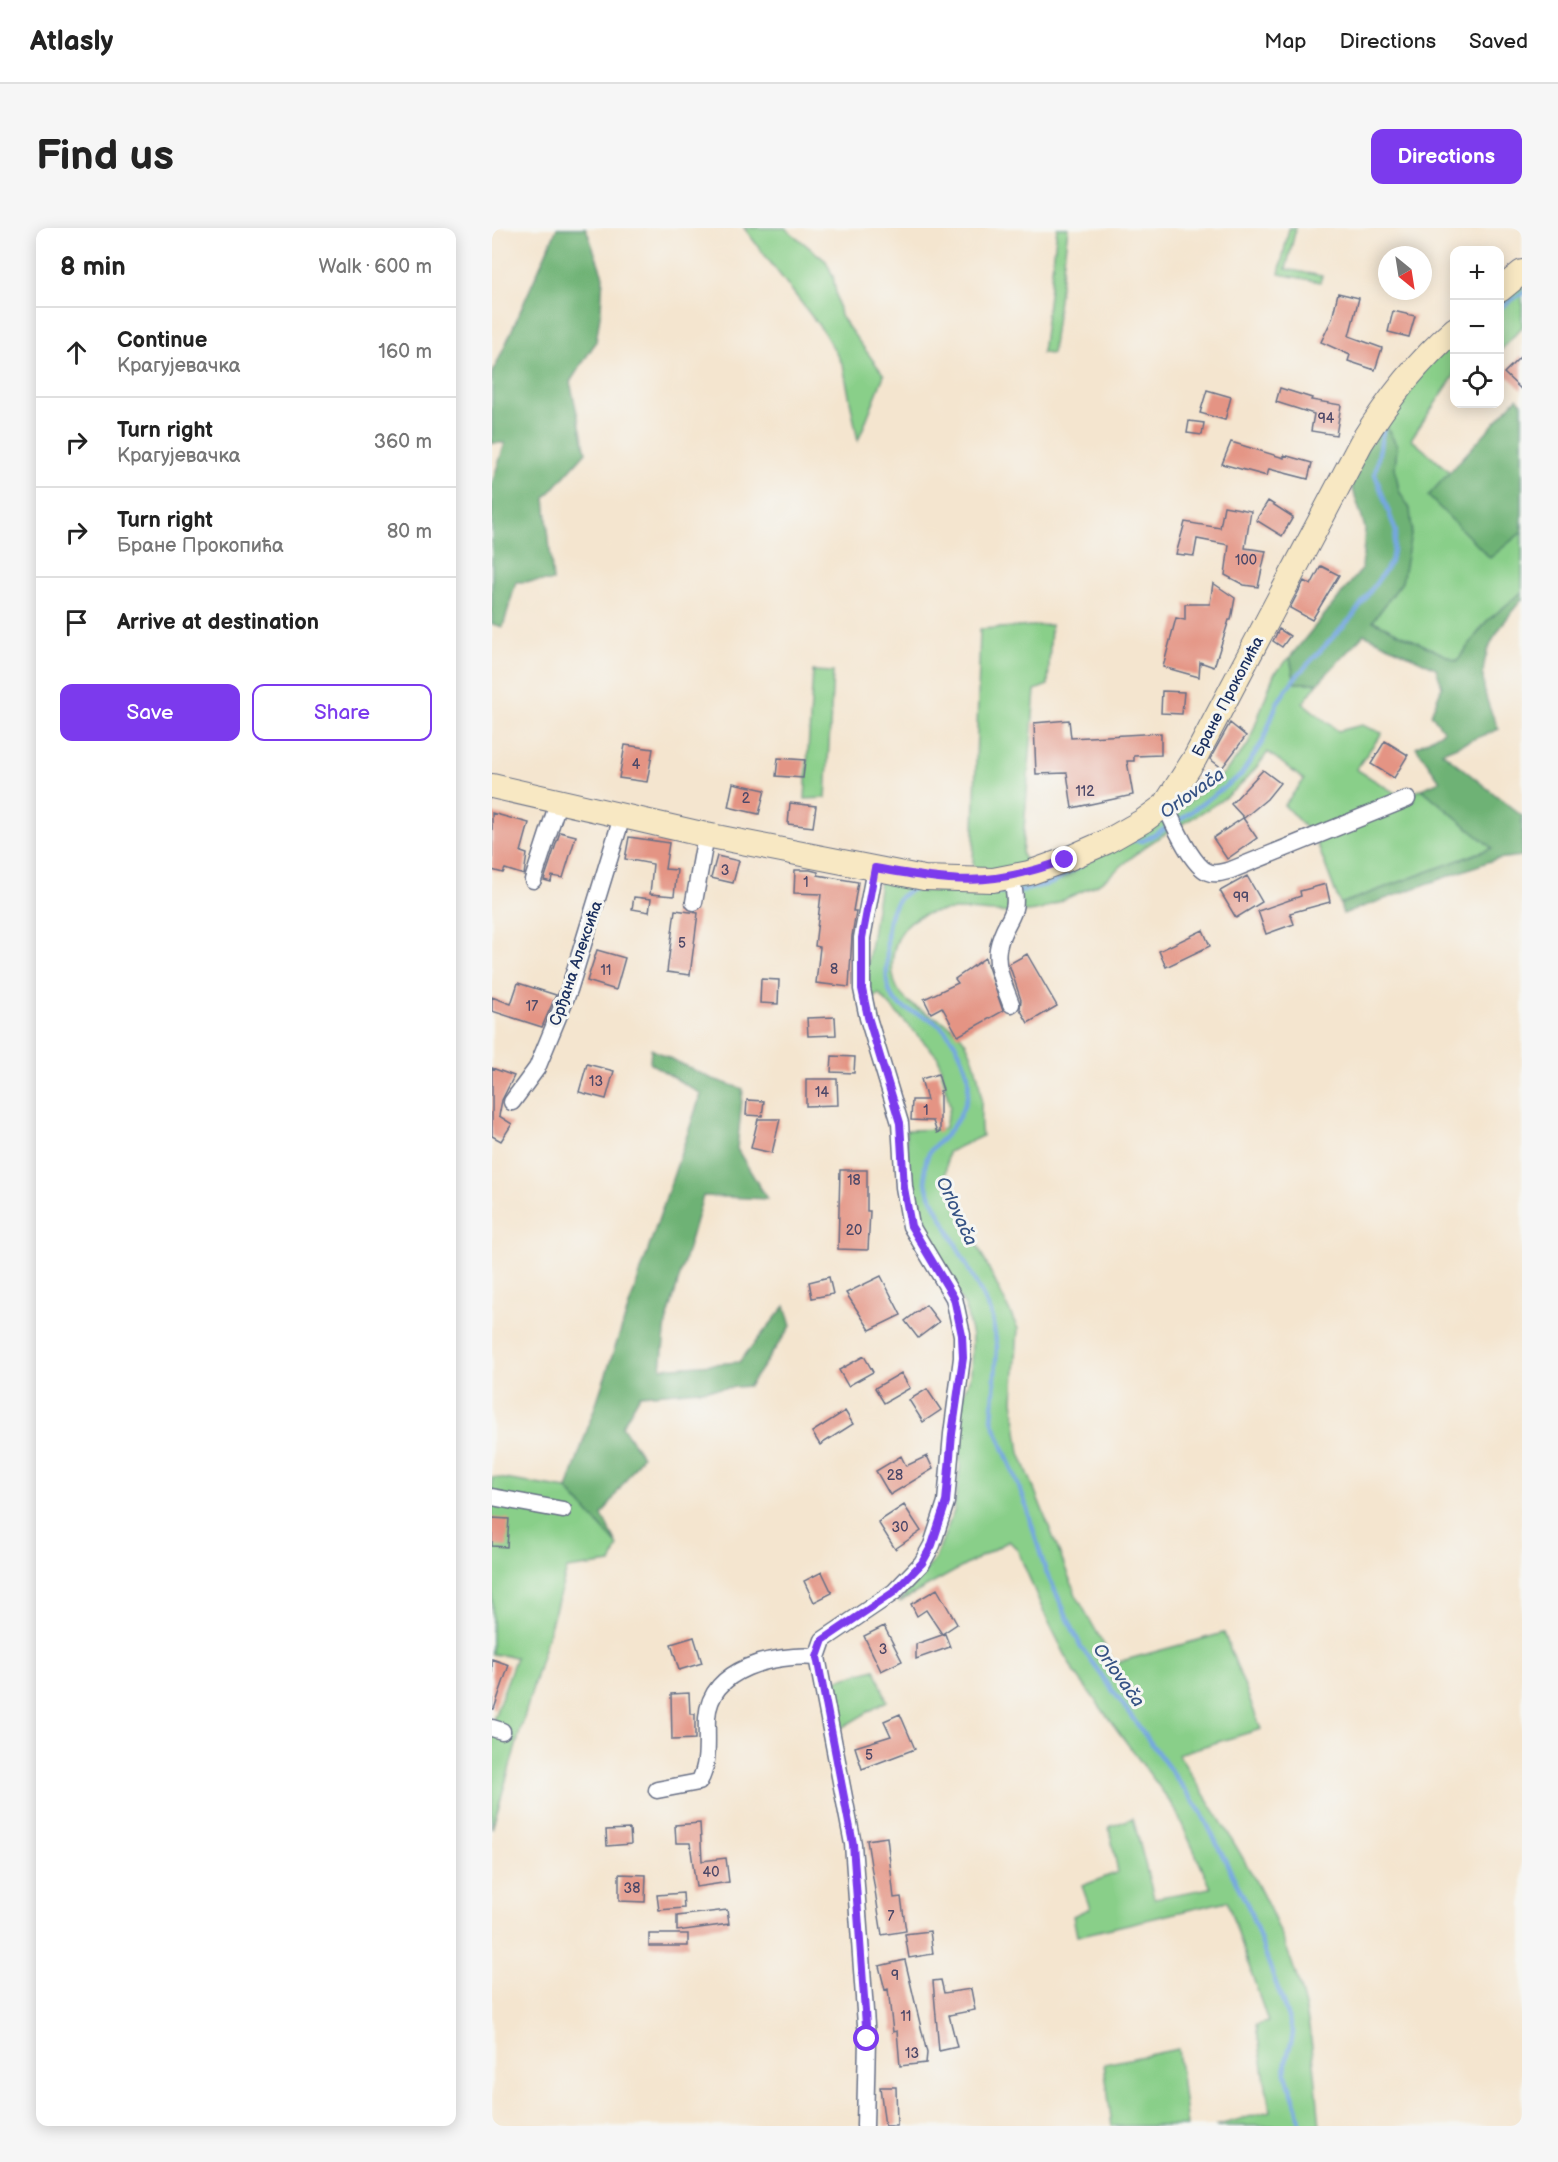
<!DOCTYPE html>
<meta charset="utf-8">
<style>
:root{--surface:#fff;--page:#f6f6f6;--text:#222;--muted:#767676;--line:#e0e0e0;--accent:#7c3aed}
body{margin:0;font-family:"Balsamiq Sans",sans-serif;background:var(--page);color:var(--text)}
.controls{position:absolute;right:18px;top:18px;display:grid;overflow:hidden;border-radius:12px;box-shadow:0 3px 15px #0003}
.controls button{width:54px;height:54px;display:grid;place-items:center;padding:0;border:0;border-bottom:2px solid var(--line);background:var(--surface);color:var(--text);font:30px sans-serif}
.compass{position:absolute;left:886px;top:18px;width:54px;height:54px;border-radius:50%;background:var(--surface);box-shadow:0 3px 15px #0003;rotate:150deg}
.stop{position:absolute;width:18px;height:18px;margin:-14px;border:4px solid #7c3aed;border-radius:50%;background:#fff}
.stop.end{background:#7c3aed;border-color:#fff;box-shadow:0 2px 6px #0008}
.list{margin:0;padding:0;list-style:none}
h2{display:flex;justify-content:space-between;align-items:center;height:78px;margin:0;padding:0 24px;font-size:26px}
h2 small{font-size:20px;font-weight:400;color:var(--muted)}
.list li{display:grid;grid-template-columns:39px 1fr auto;gap:18px;align-items:center;box-sizing:border-box;height:90px;padding:0 24px;border-top:2px solid var(--line)}
.list b{display:block;font-size:22px;white-space:nowrap}
.list p{margin:0;font-size:20px;white-space:nowrap;color:var(--muted)}
.list em{font-size:20px;font-style:normal;color:var(--muted)}
.actions{display:flex;gap:12px;padding:18px 24px}
.actions a{flex:1;padding:14px 0;border:2px solid var(--accent);border-radius:12px;text-align:center;font-size:21px;color:var(--accent)}
.actions .main{background:var(--accent);color:#fff}
.icon{flex:none;width:33px;height:33px;fill:none;stroke:currentColor;stroke-width:2;stroke-linecap:round;stroke-linejoin:round}
.map{position:relative;flex:none;width:1030px;height:1898px;overflow:hidden;border-radius:12px}
header{display:flex;align-items:center;gap:36px;box-sizing:border-box;height:84px;padding:0 30px;background:var(--surface);border-bottom:2px solid var(--line)}
header strong{font-size:28px}
nav{display:flex;gap:33px;margin-inline-start:auto;font-size:21px}
.intro{display:flex;align-items:center;justify-content:space-between;box-sizing:border-box;height:144px;padding:0 36px}
h1{margin:0;font-size:42px}
.button{padding:15px 27px;border-radius:12px;background:var(--accent);color:#fff;font-size:21px;font-weight:700}
main{display:flex;gap:36px;padding:0 36px}
aside{flex:1;background:var(--surface);border-radius:12px;box-shadow:0 3px 15px #0003}
.map>svg:first-child{display:block}
.green{fill:#89cf89;stroke:#527f74;stroke-width:1.5}
.forest{fill:#6eb275;stroke:#44706a;stroke-width:1.5}
.lines{fill:none;stroke-linecap:round;stroke-linejoin:round}
.stream{stroke:#75a7e0;stroke-width:4.5}
.building{fill:#e49484}
.street-casing{stroke:#676f86;stroke-width:19}
.secondary-casing{stroke:#676f86;stroke-width:26}
.street{stroke:#fff;stroke-width:16}
.secondary{stroke:#f8e8c3;stroke-width:24}
.route{stroke:#7c3aed;stroke-width:8}
.labels{text-anchor:middle;stroke-width:6;stroke-linejoin:round;paint-order:stroke}
.number-label{font-size:14px;fill:#4d4868}
.street-label{font-size:16px;fill:#1b2f5e;stroke:#f6f6f2}
.water-label{font-size:18px;font-style:italic;fill:#365385;stroke:#f6f6f2}
</style>
<header>
<strong>Atlasly</strong>
<nav><a>Map</a><a>Directions</a><a>Saved</a></nav>
</header>
<div class="intro"><h1>Find us</h1><a class="button">Directions</a></div>
<main>
<aside>
<h2>8 min<small>Walk · 600 m</small></h2>
<ul class="list">
<li><svg class="icon" aria-label="ahead" viewBox="0 0 24 24"><path d="M12 20V5M6 11l6-6 6 6"/></svg><div><b>Continue</b><p>Крагујевачка</p></div><em>160 m</em></li>
<li><svg class="icon" aria-label="right" viewBox="0 0 24 24"><path d="M7 20v-9h11M14 6l5 5-5 5"/></svg><div><b>Turn right</b><p>Крагујевачка</p></div><em>360 m</em></li>
<li><svg class="icon" aria-label="right" viewBox="0 0 24 24"><path d="M7 20v-9h11M14 6l5 5-5 5"/></svg><div><b>Turn right</b><p>Бране Прокопића</p></div><em>80 m</em></li>
<li><svg class="icon" aria-label="arrive" viewBox="0 0 24 24"><path d="M6 21V4h12l-3 4 3 4H6"/></svg><div><b>Arrive at destination</b></div></li>
</ul>
<div class="actions"><a class="main">Save</a><a>Share</a></div>
</aside>
<div class="map">
<svg width="1030" height="1898" viewBox="0 0 1030 1898">
<rect width="100%" height="100%" fill="#f6f6f2"/>
<filter id="ink" filterUnits="userSpaceOnUse"><feTurbulence type="fractalNoise" baseFrequency=".0167" numOctaves="2"/><feDisplacementMap in="SourceGraphic" scale="12" xChannelSelector="R" yChannelSelector="G"/><feConvolveMatrix kernelMatrix="1 2 1 2 8 2 1 2 1" color-interpolation-filters="sRGB"/></filter>
<filter id="wash" filterUnits="userSpaceOnUse"><feTurbulence type="fractalNoise" baseFrequency=".008" numOctaves="4" result="noise"/><feDisplacementMap in="SourceGraphic" scale="24" xChannelSelector="R" yChannelSelector="G"/><feGaussianBlur stdDeviation="1.35" result="paint"/><feColorMatrix in="noise" values="0 0 0 0 0 0 0 0 0 0 0 0 0 0 0 0 0 1.4 0 .05"/><feComposite in="paint" operator="in"/></filter>
<g filter="url(#wash)">
<rect width="100%" height="100%" fill="#f4e5cf"/>
<path class="green" d="M252,0h41l41,33 7,15 7,40 44,59 -26,66 -15,-76 -20,-34z
M565,0h11l-16,126 -10,-1z
M797,0h7l-10,41 36,7 -2,6 -41,-8z
M1030,44v55l-22,24v-61z
M962,101v47l-43,63 39,33 -21,24 61,61 32,-25v60l-36,30 -29,39 -84,-40 29,-39 8,-73 -11,-18 -4,-23 2,-22 -17,-31z
M559,397l-3,60 -13,5 -13,165 13,17 142,-60 47,-39 24,-28 26,-71 16,-17 5,26h23l-15,20 35,28 24,-6 20,8 -26,36 47,29 19,-9 70,59 -152,56 -25,-66 -31,-33 20,-25 -36,-28c-34,50 -69,60 -116,90 -19,12 -35,30 -54,42 -12,6 -25,11 -37,17 -7,3 -14,7 -21,9 -36,9 -88,-9 -122,7 -20,10 -28,35 -25,58 6,38 48,36 68,61 12,14 18,41 20,59 1,14 -2,27 1,41l-34,16 -3,26 73,151 -5,71 7,53 56,142 38,68 110,-30 37,96 -83,25c52,80 105,160 127,253 9,39 11,80 15,119h-105l55,-15 -14,-86 12,-3 -41,-121 -150,35 -4,-20 17,-8 -8,-22 36,-14 -9,-45 24,-9 21,80 57,-10 -37,-81 -101,-137 -29,-57 -27,-64 -8,-8 -110,61 36,-43 19,-48 6,-44v-64l11,-28 1,-39 -7,-30 -48,-79 -8,-26 -3,-71 38,-1 6,-22 -12,-50 -59,-63 -9,6 -4,-24 16,-108 96,11 -5,-14 7,-236z
M321,443l20,1 -7,126 -21,1z
M0,1249l75,12 51,57 -7,17 -44,6 -75,260v-106l24,-66 -24,-3z
M383,1441l12,32 -51,30 -11,-48z
M686,1821l9,77h-75l-8,-62z"/>
<path class="forest" d="M65,0h29l17,48 -2,33 -5,33 -26,40 16,70 -41,46 8,83 -37,1 -13,45 -11,-3v-141l13,-40h-13v-68z
M1025,170l5,5v129l-32,26 -62,-62z
M888,187l17,31 -2,22 4,23 11,18 2,20 -10,53 -29,39 84,40 29,-39 36,-30v7c-38,47 -53,72 -23,130l-57,23 80,64v40l-26,3 -153,55 -3,-10 152,-56 -70,-59 18,-8 -24,-34 28,-16 -13,-17 11,-27 -6,-19 -72,-34 -46,49h-23l-5,-26 72,-88 3,-41 -14,-45z
M159,821l59,29 33,11 -6,60 30,50 -64,-3 -37,128 -5,44 78,-6 46,-56 6,20 -42,60 -109,9 -18,31 20,30 -40,59 16,31 -51,-57 134,-395 -51,-31z"/>
<g class="lines">
<path class="stream" d="M1008,80l22,-15
M685,594l64,-47 22,-34 14,-38 17,-24 58,-62 39,-55 5,-30 -21,-58 9,-48
M639,612l12,1 27,-15
M428,659c-34,7 -34,44 -33,71 0,15 -3,31 9,44 8,8 22,12 32,16 20,10 31,29 38,50 8,25 -4,48 -20,67 -6,7 -14,11 -18,20 -5,11 -3,24 0,36l63,121 6,35 -5,73 32,79 21,70 36,78 120,165 48,96 44,123c0,14 -10,27 -7,43 4,17 14,33 14,52
M469,663l48,1
M526,664l34,-9 29,-18"/>
</g>
<g id="blocks">
<path class="building" d="M846,65l21,5 -10,38 33,12 -7,22 -27,-9 2,-6 -29,-13 11,-23z
M901,83l22,5 -6,21 -21,-5z
M1030,127v35l-18,-17z
M788,160l32,10 -1,2 30,5 -5,30 -25,-4 3,-17 -38,-12z
M715,162l24,7 -6,23 -25,-7z
M697,193l15,2 -2,12 -15,-2z
M739,214l53,16v-3l28,8 -4,16 -39,-10 -2,7 -45,-12z
M776,273l25,16 -11,19 -26,-16z
M732,278l27,5 -6,37 21,3 -8,36 -14,-2 -19,-10 4,-30 -32,-6 -3,17 -18,-2 9,-32 35,6z
M829,338l18,9 -27,45 -22,-12 14,-27 7,4z
M721,355l22,15 -4,22h-2l-15,47 -14,-5 -1,15 -36,-10 13,-49 9,2v-16h25z
M787,401l11,7 -8,11 -9,-6z
M670,463l22,1 -2,22 -21,-1z
M577,492l2,18 90,-5v22l-27,1v5h-7l6,34 -61,13 -5,-35 -31,1 -2,-51z
M738,495l16,13 -24,32 -12,-9z
M893,513l23,14 -14,23 -23,-14z
M133,517l28,4 -6,33 -28,-4z
M286,530l27,2 -2,18 -27,-2z
M771,542l17,13 -13,16 -23,19 -13,-14z
M241,555l32,7 -6,24 -31,-7z
M298,575l26,3 -3,21 -25,-3z
M0,585l37,10 -8,29 6,2 -3,21 -19,-6 -2,4 -11,-3z
M751,590l14,20 -30,21 -14,-21z
M68,604l16,4 -13,42 -11,-2 -1,6 -7,-2z
M137,609l40,6 -4,26 12,1 -3,26 -24,-2 3,-30 -28,-5z
M225,628l22,5 -6,22 -22,-5z
M303,642h15l8,2v3l40,7 -5,29h3l-4,25 -3,51 -33,-4 4,-36 -5,-1 6,-52 -27,-1z
M755,648l15,26 -26,16 -16,-27z
M834,656l4,18 -40,11 4,11 -28,10 -8,-23 43,-15 -1,-5z
M142,669l17,2 -2,13 -17,-3z
M183,682l23,3 -8,62 -23,-3z
M711,702l7,16 -44,21 -7,-16z
M105,722l28,8 -9,32 -29,-9z
M535,726l30,52 -29,17 -8,-14 1,-9 -12,-36z
M493,730l18,53 -45,25 -16,-29 -11,6 -7,-14 34,-16 -3,-4z
M269,751l18,1 -1,24 -18,-1z
M26,755l38,12 -14,32 -50,-16v-14l19,7z
M343,789l1,18 -28,1 -1,-18z
M340,828l23,1 -1,16 -23,-1z
M95,836l27,7 -8,28 -27,-7z
M0,840l22,8 -12,24 -3,16 13,8 -11,17 -9,-5z
M446,846l5,16 -3,1v41l-3,1 -4,-12 -22,-1 1,-20h15l-6,-21z
M314,851h31l1,26 -32,1z
M255,872l17,1 -2,15 -16,-1z
M266,891h22l-8,34 -21,-5z
M348,942h27v41h3l-2,39 -30,-1z
M389,1048l20,39 -31,15 -24,-37z
M337,1049l4,17 -21,4 -3,-16z
M434,1077l13,17 -21,16 -13,-17z
M372,1128l9,16 -25,14 -9,-16z
M409,1145l9,15 -26,15 -9,-15z
M435,1161l14,21 -18,12 -14,-22z
M353,1183l8,13 -33,21 -8,-13z
M409,1228l5,10 21,-10 6,13 -43,26 -14,-24z
M412,1277l17,26 -26,18 -17,-27z
M0,1290l17,1 -2,28 -15,-1z
M330,1344l10,21 -18,9 -10,-21z
M445,1361l20,35 -15,10 -16,-24 -9,6 -6,-12z
M392,1398l18,35 -21,10 -17,-35z
M453,1406l5,13 -34,12v-15z
M202,1409l8,26 -23,7 -8,-26z
M0,1431l17,6 -15,44h-2z
M197,1465l1,21h5v25l-23,1 -1,-46z
M408,1486l15,35 -53,20 -7,-22 36,-11 -7,-15z
M208,1595l2,38 24,-3 3,24 -33,5 -6,-44h-14l-1,-18z
M138,1601l1,15 -24,2 -1,-16z
M395,1609l7,61 7,-1 5,34 -24,4 -15,-95z
M127,1646l27,1 -1,27 -26,-1z
M191,1665l1,15 -25,2 -2,-15z
M235,1682l2,14 -52,7v-15z
M438,1703l3,23 -24,4 -4,-24z
M157,1706h39v12h-39z
M413,1732l22,93 -1,10 -26,3 -3,-35 -4,1 -5,-43 -3,1 -6,-24z
M449,1752l3,13 27,-4 4,21 -26,5 8,32 -18,4 -6,-70z
M388,1859h16l1,39h-12z"/>
</g>
</g>
<g filter="url(#ink)">
<use href="#blocks" fill-opacity="0" stroke="#676f86" stroke-width="1.5"/>
<g class="lines">
<defs>
<path id="street" d="M673,577c8,17 26,60 43,67 7,3 16,0 23,-2l176,-71
M519,649c12,43 -7,38 -13,72 -3,19 7,38 13,55
M41,652l25,-77
M202,674l12,-67
M20,874l25,-34 32,-78 53,-173
M0,1269l71,13
M0,1500l10,3
M165,1562l42,-8c11,-19 7,-42 8,-64 3,-51 68,-64 110,-61
M373,1898l2,-87 -14,-195 -36,-187 6,-17 71,-48 28,-29 10,-18 14,-43 6,-68 10,-76v-23l-8,-37 -43,-72 -7,-39 -4,-64 -32,-105 -6,-29v-51l13,-69"/>
<path id="secondary" d="M1008,62l22,-18
M0,558l214,49 218,43 69,2 36,-7 36,-13 41,-18 37,-21 22,-16 30,-47 166,-315c26,-42 56,-81 94,-114"/>
</defs>
<use href="#street" class="street-casing"/>
<use href="#secondary" class="secondary-casing"/>
<use href="#street" class="street"/>
<use href="#secondary" class="secondary"/>
</g>
</g>
<g class="lines" filter="url(#ink)">
<path class="route" d="M375,1811l-14,-195 -36,-187 6,-17 71,-48 28,-29 10,-18 14,-43 6,-68 11,-76 -1,-23 -8,-37 -43,-72 -7,-38 -4,-65 -32,-106 -6,-28v-51l13,-70c78,14 114,20 190,-8"/>
</g>
<g class="labels">
<g class="number-label">
<text x="834" y="195">94</text>
<text x="754" y="337">100</text>
<text x="144" y="541">4</text>
<text x="593" y="568">112</text>
<text x="254" y="575">2</text>
<text x="233" y="647">3</text>
<text x="314" y="659">1</text>
<text x="749" y="674">99</text>
<text x="190" y="720">5</text>
<text x="342" y="746">8</text>
<text x="114" y="747">11</text>
<text x="40" y="783">17</text>
<text x="104" y="858">13</text>
<text x="330" y="869">14</text>
<text x="434" y="887">1</text>
<text x="362" y="957">18</text>
<text x="362" y="1007">20</text>
<text x="403" y="1252">28</text>
<text x="408" y="1304">30</text>
<text x="391" y="1426">3</text>
<text x="377" y="1532">5</text>
<text x="219" y="1649">40</text>
<text x="140" y="1665">38</text>
<text x="399" y="1693">7</text>
<text x="403" y="1752">9</text>
<text x="414" y="1793">11</text>
<text x="420" y="1830">13</text>
</g>
<g class="street-label">
<text transform="translate(735 468) rotate(-62)" y="6">Бране Прокопића</text>
<text transform="translate(83 735) rotate(-71)" y="6">Срђана Алексића</text>
</g>
<g class="water-label">
<text transform="translate(700 565) rotate(-35)" y="6">Orlovača</text>
<text transform="translate(465 983) rotate(65)" y="6">Orlovača</text>
<text transform="translate(627 1447) rotate(54)" y="6">Orlovača</text>
</g>
</g>
</svg>
<div class="controls">
<button>+</button>
<button>−</button>
<button><svg class="icon" aria-label="locate" viewBox="0 0 24 24"><circle cx="12" cy="12" r="6"/><path d="M12 2v4M12 18v4M2 12h4M18 12h4"/></svg></button>
</div>
<svg class="compass" viewBox="-18 -18 36 36"><path d="M0-13l5 13h-10z" fill="#e53935"/><path d="M0 13l5-13h-10z" fill="#767676"/></svg>
<div class="stop" style="left:375px;top:1811px"></div>
<div class="stop end" style="left:573px;top:632px"></div>
</div>
</main>
